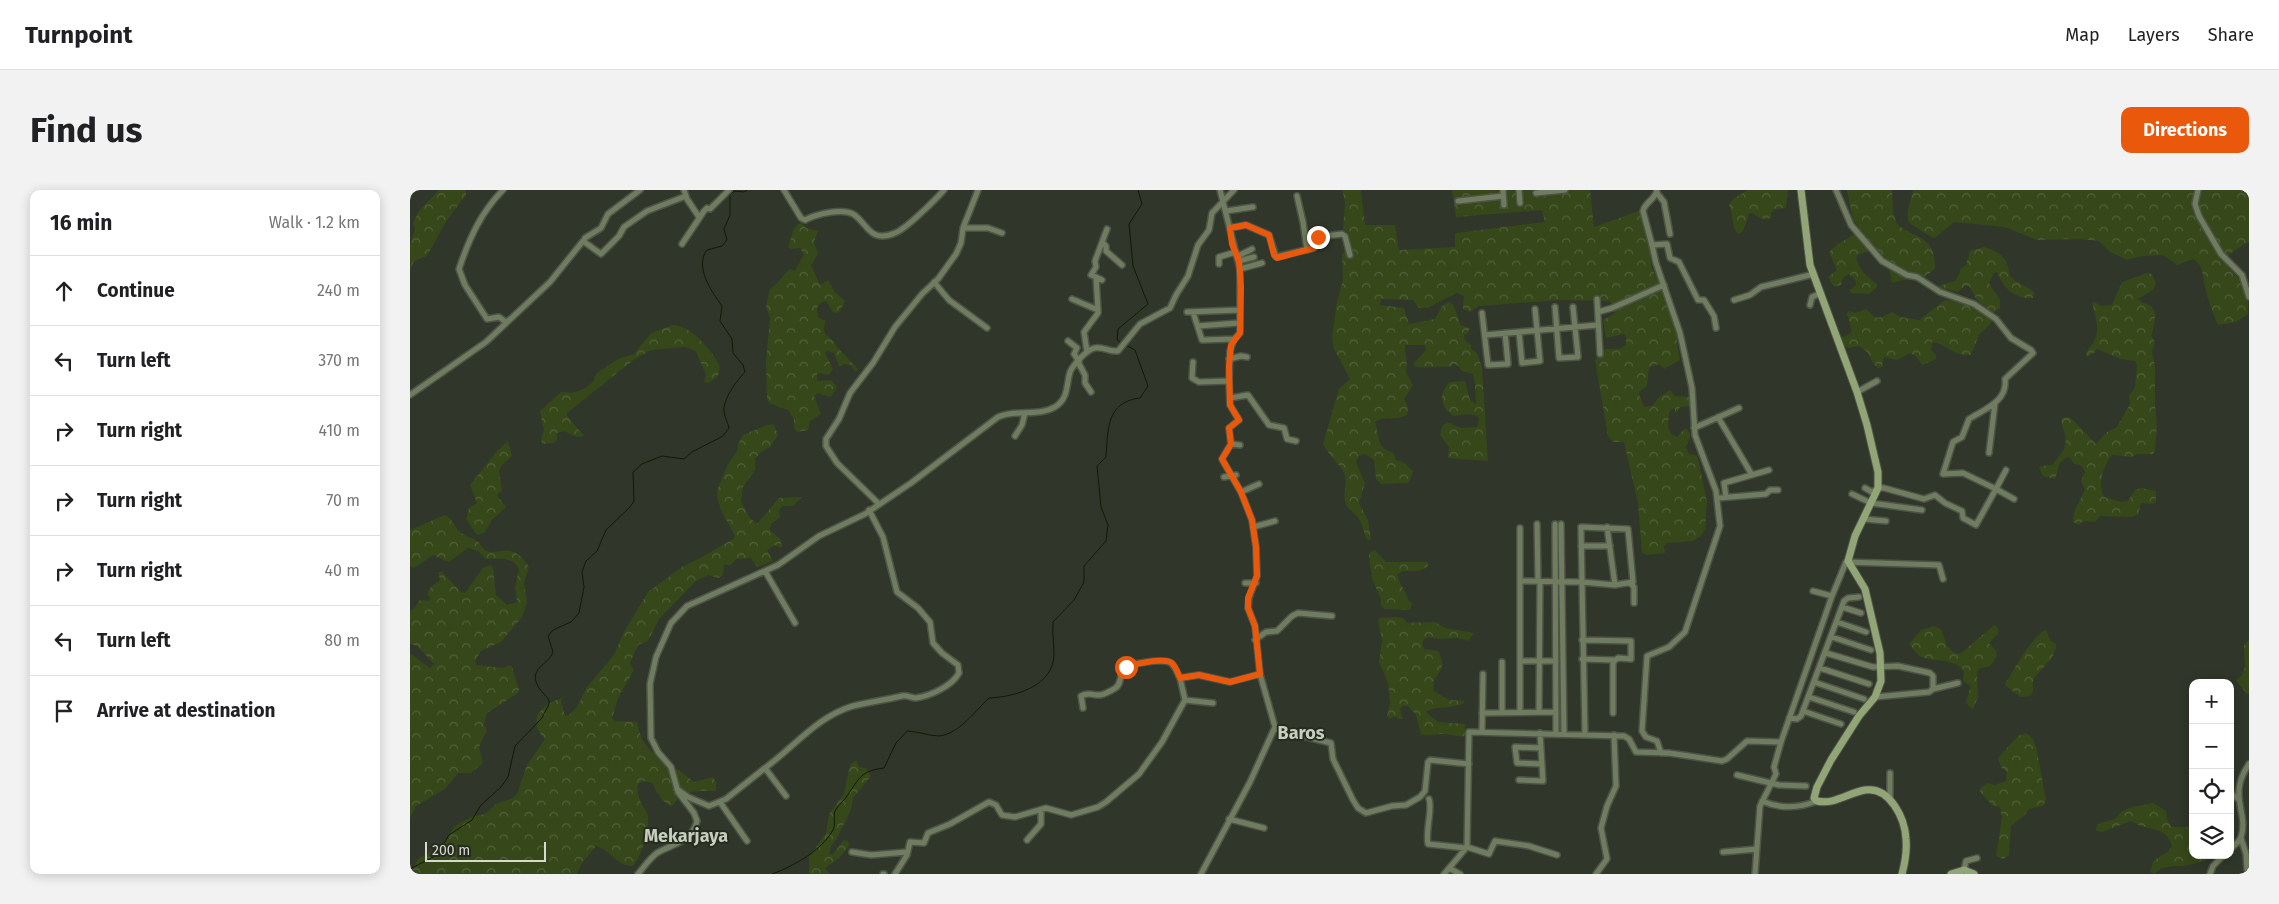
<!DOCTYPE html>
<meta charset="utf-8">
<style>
:root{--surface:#fff;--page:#f2f2f2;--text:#202124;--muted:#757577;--line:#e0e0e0;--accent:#ea580c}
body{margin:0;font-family:"Fira Sans",sans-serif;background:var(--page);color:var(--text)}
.controls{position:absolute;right:15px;bottom:15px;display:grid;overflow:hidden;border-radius:10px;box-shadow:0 2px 12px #0003}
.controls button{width:45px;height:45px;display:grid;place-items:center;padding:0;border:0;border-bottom:1px solid var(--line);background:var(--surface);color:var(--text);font:25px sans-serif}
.scale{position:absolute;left:15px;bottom:12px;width:121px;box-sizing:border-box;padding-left:5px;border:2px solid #d5d9d0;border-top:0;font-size:14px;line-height:18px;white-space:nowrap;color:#d5d9d0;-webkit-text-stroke:4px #262c1f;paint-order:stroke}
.stop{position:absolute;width:15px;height:15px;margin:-11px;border:4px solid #ea580c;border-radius:50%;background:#fff}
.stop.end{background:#ea580c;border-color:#fff;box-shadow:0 1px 5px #0008}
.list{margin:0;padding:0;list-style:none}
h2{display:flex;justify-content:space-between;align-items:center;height:65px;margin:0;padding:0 20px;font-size:21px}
h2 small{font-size:16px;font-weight:400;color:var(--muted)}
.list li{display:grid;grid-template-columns:32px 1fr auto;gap:15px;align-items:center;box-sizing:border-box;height:70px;padding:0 20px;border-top:1px solid var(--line)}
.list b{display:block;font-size:19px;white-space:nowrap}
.list em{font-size:16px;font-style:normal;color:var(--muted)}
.icon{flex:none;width:28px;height:28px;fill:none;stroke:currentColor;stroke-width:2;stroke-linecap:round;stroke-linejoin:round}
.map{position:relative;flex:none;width:1839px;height:684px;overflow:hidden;border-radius:10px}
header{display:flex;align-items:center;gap:30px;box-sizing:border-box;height:70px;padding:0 25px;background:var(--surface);border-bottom:1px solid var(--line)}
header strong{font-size:24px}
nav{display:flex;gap:28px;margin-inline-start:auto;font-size:18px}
.intro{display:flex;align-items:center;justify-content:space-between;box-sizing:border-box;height:120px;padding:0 30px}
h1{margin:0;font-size:35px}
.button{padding:12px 22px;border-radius:10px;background:var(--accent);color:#fff;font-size:18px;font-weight:700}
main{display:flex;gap:30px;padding:0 30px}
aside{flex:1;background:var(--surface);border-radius:10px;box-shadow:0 2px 12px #0003}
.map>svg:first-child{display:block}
.forest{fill:url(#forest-crowns)}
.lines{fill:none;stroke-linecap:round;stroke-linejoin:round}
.stream{stroke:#101c00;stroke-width:1}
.street-casing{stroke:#4e5347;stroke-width:8}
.secondary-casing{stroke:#4e5347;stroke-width:9}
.street{stroke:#707c5f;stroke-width:5}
.secondary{stroke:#91a576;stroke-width:7}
.route{stroke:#ea580c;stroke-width:6}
.labels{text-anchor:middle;stroke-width:4;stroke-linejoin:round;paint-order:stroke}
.quarter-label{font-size:18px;font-weight:bold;fill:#c7cebd;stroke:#262c1f}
</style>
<header>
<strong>Turnpoint</strong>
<nav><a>Map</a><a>Layers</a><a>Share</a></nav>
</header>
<div class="intro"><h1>Find us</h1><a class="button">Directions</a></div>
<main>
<aside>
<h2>16 min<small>Walk · 1.2 km</small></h2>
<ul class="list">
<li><svg class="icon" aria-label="ahead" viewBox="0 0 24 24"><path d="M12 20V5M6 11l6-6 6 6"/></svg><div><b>Continue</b></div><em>240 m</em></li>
<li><svg class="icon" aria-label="left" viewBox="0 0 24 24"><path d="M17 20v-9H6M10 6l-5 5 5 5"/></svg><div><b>Turn left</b></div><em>370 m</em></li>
<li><svg class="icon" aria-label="right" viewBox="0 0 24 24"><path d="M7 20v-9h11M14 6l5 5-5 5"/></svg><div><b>Turn right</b></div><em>410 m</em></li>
<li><svg class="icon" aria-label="right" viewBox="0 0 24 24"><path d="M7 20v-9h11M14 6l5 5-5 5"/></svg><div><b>Turn right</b></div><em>70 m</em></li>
<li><svg class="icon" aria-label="right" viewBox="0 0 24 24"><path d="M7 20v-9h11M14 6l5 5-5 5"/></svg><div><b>Turn right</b></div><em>40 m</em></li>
<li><svg class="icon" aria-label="left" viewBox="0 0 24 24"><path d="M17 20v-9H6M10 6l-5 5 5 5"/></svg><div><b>Turn left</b></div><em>80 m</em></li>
<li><svg class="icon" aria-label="arrive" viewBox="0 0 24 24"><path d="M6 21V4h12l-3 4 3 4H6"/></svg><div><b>Arrive at destination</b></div></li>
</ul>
</aside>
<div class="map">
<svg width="1839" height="684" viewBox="0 0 1839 684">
<defs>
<pattern id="forest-crowns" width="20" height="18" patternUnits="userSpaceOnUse" patternTransform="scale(1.25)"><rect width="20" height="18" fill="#36471a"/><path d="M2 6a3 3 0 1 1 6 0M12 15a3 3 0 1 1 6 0" fill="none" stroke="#52613a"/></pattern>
</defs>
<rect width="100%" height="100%" fill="#303629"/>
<path class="forest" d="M29,0h27v5l-19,25 -20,36 -13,5 -4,11v-28l5,-15 -2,-6 6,-12z
M932,0h19l4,35h30l4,25 56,-3v-14l90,-11 -3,-12 -86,7 -4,-27h138l4,37 45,-16 8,21 5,37 4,7 9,5 4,7 -3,10 9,12 2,8v26l3,16 -16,9 -5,-5 -10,3 -2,19 -7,5 -1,3 5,13 8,-1 7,-9 11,-7 5,6 14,1 2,9 -11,1 -4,6 -2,-5 -5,4 -1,15 3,7 6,3 8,-9 5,5v4l-4,10 3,7 7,1 2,3 9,44 -2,27 -4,7 -8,5 -26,2 -3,3 1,7 -18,2 -5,-2 -4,-50 -14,-61h-11l-5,-6 -13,-76 11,-11h14l6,-4v-8l-2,-3 -18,4 -3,-18 12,-7c0,-6 -1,-8 -6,-12l-50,-1 -80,6 -9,6 -7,-3 1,-13 -8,-3 -28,15h-9l-6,-8 -32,-1 -1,6 24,3 5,16 26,-5 7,-13 6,-4 5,2 8,21 9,3 -2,5 -4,2 1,5 6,5v4l6,4 5,14 6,94 -40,-3 1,-11 -9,-12 2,-8 5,-5 14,6 16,-1 2,-8 -2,-3 -8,-2 -15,2c-14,-8 -16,-23 -4,-34l15,-1 5,19 6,4 -1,-20 -2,-10 -11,-3 -5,-6 -4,-1 -3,3c-12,-2 -23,2 -34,0l-3,-3 13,-14 -1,-5h-20c0,10 3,18 1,27l7,13 -9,14 4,8 -1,8c-11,6 -22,0 -32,7 6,18 0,25 19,31l2,7 7,2 10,9 -3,10 -3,2 -26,1 -5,-5 -2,-19 -9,-6 -6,2 -3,6 9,21 -6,20 9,17 3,19 -3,2c-5,-8 -5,-18 -11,-25 -5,-5 -10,-7 -12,-15 -2,-9 3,-19 -1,-28 -4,-8 -16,-19 -21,-29l16,-55 11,-10 -16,-30 -2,-11 5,-37 6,-21 -1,-25 8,-11 -2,-12 -5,-2 2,-29z
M1338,0h40l-2,18 -11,1 -4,4v5c-8,3 -12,-1 -19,-5l-3,1 -6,17 -4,3c-8,-5 -5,-18 -10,-29l4,-6z
M1437,0h45l1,22 4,12c13,12 34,12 37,32 2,17 3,11 -10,21l2,4 -18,-2 -16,4 -4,-21 -12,-13 -19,6c-3,10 12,24 20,29v3l-8,7 -19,-1v-3l6,-5v-4l-7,-7 -6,4 -2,7 -7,2 -6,-10 9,-7 -8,-18 9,-8 17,-10 3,-8 -5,-6z
M1503,0h336v52c-5,2 -23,14 -26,18l14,17 11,2v35l-12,8 -18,3c-5,-12 -10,-25 -13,-38 -3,-11 0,-20 -12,-28l-16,6 -14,-10 -21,1 -15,4 -17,-8 -11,-11 -19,-2 -43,1 -32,-13 -51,-5 -19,16 -4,-1 -22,-14c-4,-12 2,-22 4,-33z
M391,32l5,6 12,3 -4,11 4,12 -7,11 9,20 8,-5 7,12 10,9 -5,10 -4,2 -3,-1 -7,-11 -7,3 -2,5 1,8 7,4 -1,9 2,5 8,6 2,5 22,23 -3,3 -4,-7 -6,-1 -6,3 -5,-14 -7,-2 -2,2 8,16 -4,6 -12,-2v8l14,-1 6,7 -6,10 -13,-4 -4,3 7,18 -11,7 -2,9 -11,2 -3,-4v-9l-6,-9 -17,-6 -4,-4 -1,-39 4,-43 -4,-12 4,-17c10,-7 11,-12 20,-20l5,2 9,-17 -4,-6 -9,1 -3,-2 6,-19z
M1574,57c10,3 21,8 24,19 1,6 1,10 6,14 6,4 14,7 20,12l-1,6c-17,2 -30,-10 -36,-26l-3,1 -5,10c5,11 13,12 11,25l-7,5 -16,-13 -8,-14h-4l-7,6 -12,-3 -5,2 -6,-4 20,-6 5,-8v-4l6,-4 4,-14z
M1737,83l5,1 4,9 -2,6 -16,10c4,4 6,4 11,6 10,4 5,22 2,31l4,6 -3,10 3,14v38l2,22 -2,25 -2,3h-16l-5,3 -20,-2c-8,10 -15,29 -8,42l18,5 6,-1 7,-11 6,-2 15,3v11l-3,2 -12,-1 -3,12 -7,2 -31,-1 -5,6 -12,-1 -4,4 -6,-3 1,-10 11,-22 -4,-9 4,-9 -3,-6 -8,-2 -4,-6 -3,-1 -7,6 -5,16 -12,-3 -4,-8 2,-2 11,-1c10,-12 17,-19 12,-34 -2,-5 -3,-7 -2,-13l6,-1 4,2 24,25 11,-12 10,-5 13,-23 -1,-8 6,-9 2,-22 -2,-4 -14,-2 -24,-10 -3,4 -8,4c0,-7 4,-9 7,-14 8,-12 2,-28 -1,-40l1,-2 8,5 11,-1 10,-23z
M1535,110c18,1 37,6 47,22l-13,13 -8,20c-20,1 -23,-11 -39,-13l-1,8 5,5v4l-14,6 -6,-9 -6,-3 -13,7 -13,-3 -2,10 -4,1 -5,-5 -5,-10 -9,-7 -11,2 -6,-3v-8l7,-3 3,-3 -5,-17 2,-3 6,2 11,-4c13,13 12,9 26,3l9,5 18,3z
M263,135c18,0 39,26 47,41l-2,10 -9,7 -5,-1 2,-7 -10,-24 -11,-4 -34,3 -19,11 -65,52v3l17,20 -7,1 -13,-6 -7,2v7l-3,3 -12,1 -1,-7 3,-7 -4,-19 21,-19 11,1 12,-4 9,-7 4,-9 21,-14 16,-5 17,-21z
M364,234l4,11 -8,12 -10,6 -5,6v11l-12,17 -2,15 9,16 7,6 22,-26 23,-1 -9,9h-10l-4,4 1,7 -9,7 -1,6 10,9 2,7 -1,2 -6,-3 -8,5 6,11 -16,6 -6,-9 -15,1 -4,5 -8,1 -1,10 -4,3 -11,-3 -12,6 -37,38 -11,22 -10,4 -8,18 4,7 -16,28 -6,21 4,2 21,1c5,26 15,27 30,46l12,2 15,12 19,-5 3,5v9c-16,0 -33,-2 -42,13l-3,2 -9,-6 -10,-17 -8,-2 -6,3c-2,11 4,21 9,29 5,9 -6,46 -14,53 -15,1 -23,-16 -37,-20l-14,17 -5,11h-167l8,-15 24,-14 13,-19 16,-9 14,-3 12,-11 14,-4 6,-5 10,-29 18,-26c-20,-19 -2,-36 18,-41l-2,3 4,15 4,-1 8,-8 10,-20 27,-32 10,-23 24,-40 34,-25 22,-11 29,-17 2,-3 -14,-26 -4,-14 1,-8 10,-24 9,-13 2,-9 4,-7 24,-10z
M98,251l4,15 -10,9 -3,6 3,19 -5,5 9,12 -14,13 -8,13 -7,2 -11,-16 3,-11 8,-5 -7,-18 27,-34z
M35,325c7,3 9,11 15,17 8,6 12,5 17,9 3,2 5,7 8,9 13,8 26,-12 44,17l-5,15 3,20 -5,15 -21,25 -20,9 -6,10 1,4 27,3 7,-3 2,2 7,23 -1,3 -31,20 -3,11 3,6 -8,17 4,16 -12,10h-13l-13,16 -29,17 -6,12v-165l20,15 4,-4 -17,-18 -7,-2v-33l4,-2 6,-9 9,1 1,-4 -3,-2 3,-7 10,-8 -2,-8h4l19,20 4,1 18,-25 7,-3 3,3 3,27 11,10 10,-3 -2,-15 4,-18c-7,-13 -20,-10 -33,-10l-8,-8 -10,-3 -19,14 -16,-7 -19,13 -4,-2v-36z
M965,360l11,12h42v4c-9,7 -15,5 -25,5l-6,4c3,10 9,16 12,26l3,2 -2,7 -26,-1 -3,-3v-7l-9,-20 -3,-24 1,-3z
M986,427l7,1 4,5 28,-1 10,6 29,5 -6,8c-15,-5 -16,-2 -30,-2 -5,-1 -8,-2 -13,-1l-3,5 2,6 14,2c13,21 -8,22 -4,40l15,9 15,1v2c-13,7 -24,2 -37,8v2l11,9 27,2v12c-9,2 -16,-3 -24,-2 -8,0 -12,3 -20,0l-5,-19 -8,-9h-5l-3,3 3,10h-4l-4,-3 -5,3 -3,-3 3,-12 -2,-21 -9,-21 3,-22 -4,-19 2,-3z
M1584,435l4,3v6l-9,9 7,8 1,4c-4,9 -7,13 -17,13l-3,4 1,25 -5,12 -4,-2 -3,-6 5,-15 -8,-5 1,-10c-11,-14 -30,-8 -45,-15l-10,-12 12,-14 13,-4 7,3c4,10 6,24 19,25z
M1636,440l4,10 6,4c1,13 -14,24 -21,33 -4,6 0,13 -4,19l-11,1 -15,-12c6,-11 30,-53 41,-55z
M1839,449v55h-2l-11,-14c13,-7 8,-20 8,-34z
M1616,543l7,6 3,7 10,54 -3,6 -14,3 -4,6 -14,11 -2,29 -6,4 -7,-3 6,-39 -2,-10 -7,-1 -13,-14 1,-4 6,-5 8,2 11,-4 1,-9 -6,-5 -3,-9 20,-22z
M446,570l3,7 7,1 5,8 -18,22 -2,12 -14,28 -6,8 -2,8h4l11,-14 4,1 1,5 -10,12 -14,10 5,6h-21v-17l17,-24 3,-19 15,-20 5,-25 2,-5z
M1743,613l13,8 2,11 4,5h21v28h13v6l-23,5h-10l-11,2 -8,6 -4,-2 3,-11 16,-10 3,-5c-5,-15 -12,-15 -27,-19 -5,-1 -10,-4 -14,-6l-29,11 -6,-1 1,-7 18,-5 6,-7 11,-5z"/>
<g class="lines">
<path class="stream" d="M712,153l-5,-3 1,-11 30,-25 -15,-38 -4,-42 13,-20 -4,-14
M0,679l27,-14 12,-20 23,-15 9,-15 20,-18 7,-10 7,-31 27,-28 7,-14v-4c-3,-5 -7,-7 -10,-12 -12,-20 9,-22 14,-36l-5,-16 5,-6 18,-8 8,-9 5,-26 -2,-15 4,-11 11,-10 9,-21 24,-23 4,-6 -1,-29 9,-8 20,-8 22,3 8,-7 31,-16 6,-8c-1,-5 -4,-10 -5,-16 -1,-14 12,-30 21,-40l-2,-7 -10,-12 -1,-14 -12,-18 2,-15c-10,-14 -28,-39 -15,-56l15,-4 5,-6 -3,-11 6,-14v-21l5,-3 9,1 3,-2
M362,684c22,-8 49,-23 61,-44 3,-6 0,-14 2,-19 3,-6 9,-10 12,-15 13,-19 14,-25 37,-28l12,-25 11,-12c10,0 22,5 32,5 20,-2 36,-25 50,-38 26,-1 65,-12 65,-44 0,-11 -2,-21 -1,-32l21,-22 10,-18v-16l22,-25 2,-16 -7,-18 -4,-41 9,-9c2,-27 0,-55 34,-59l8,-12 -13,-36 -9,-5"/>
<defs>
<path id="street" d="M93,0c-22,22 -34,49 -44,79l6,16 22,34 12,-2 7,5
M274,0l3,9 12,18
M374,0l17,28 4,2c11,-6 37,-12 48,-6 14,8 16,30 42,19 11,-4 40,-33 49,-43
M1093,0l1,15
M1109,0l1,13
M1247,0c-2,10 -12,12 -14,21l9,34 15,-1 3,14 9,4 19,38h6l10,16 2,12
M1426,0l15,35 31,36 25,14 10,2 23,15 34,12 22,15 15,19 20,12 2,3 -28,26c3,22 -20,30 -36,40l-7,18 -9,5 -10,32 20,-1 33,16 -20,36 -13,-7 -1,-7 -17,-8 -10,-8 -11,4 -40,-11h-6l-6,4 -7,-4
M1788,0l-3,14 4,12 22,38 21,21 7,22
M1126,3l29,-3
M1247,3l7,9 6,32
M887,6l6,26 4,28
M1048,11l45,-5
M816,21l27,-4
M553,38h25l14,5
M820,38l16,-3 23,10 7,22 38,-9 4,-11 24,-3 3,2 5,19
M174,51l1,-3 16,-10 7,-14 32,-24
M693,53l3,3v5l16,14
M272,54l22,-33 3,-3 3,1 19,-19
M1242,55l4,18 24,70 12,55 3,47 21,56 4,35 -35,106 -16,15 -22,9 -5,75 4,6 11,4 4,12
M828,66l14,-7
M829,71l15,-4
M809,74v-7l17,-5
M830,79l22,-6
M686,87l-5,-2 5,-8 -1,-6 12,-32
M524,92l15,18 38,28
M662,109l26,11 -2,-33 6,3
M1187,109l3,55
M1324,110l16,-5 11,-8 53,-13
M1400,115l2,-8 9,-4
M1145,117l4,51 19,-1 -5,-50
M777,122l52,-2
M783,122l9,28 32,-1
M1188,122l14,-4 52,-23
M1072,123l6,52 20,-1 -3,-31
M788,136l41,-3
M1109,142l3,31 18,-2 -5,-52
M1075,145l113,-10
M658,151l9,7 -3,6 5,7
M677,162l-3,-20 14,-19v-3
M819,169l12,-3 6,1
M668,172l7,13v8l6,9
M783,172l-1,16 7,4 30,-1
M1447,202l20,-11
M0,205l76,-53 64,-60 33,-41 18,13 18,-18 5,-9 23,-16 39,-15
M820,208l18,-3 21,30 15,3 3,11 9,2
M1308,227l34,58
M1284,238l45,-20
M605,246l7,-11 3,-12
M821,254l9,1
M1579,263l6,-50
M1596,280l-10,19 18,10
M814,287l12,-2
M831,302l18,-8
M1442,304l19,9 51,7
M1316,307l-2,-14 45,-13
M1308,308l48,-4 4,-4h8
M468,313l-41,-40 -11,-17v-7l13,-20 11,-26 23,-30 22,-36 27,-33 16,-15 18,-25 5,-11 2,-15 15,-38
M1454,329l22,2
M1127,334l1,57
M1145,334l1,209
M1151,334l3,209
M843,337l22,-6
M1197,337l8,58
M1110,338v183
M1171,356h29
M355,381l30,52
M1111,391l61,1 -1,-55 47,2 5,53 -18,3 -33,-3 3,153
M835,393h11
M1221,394l3,3v16
M1403,401l19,5
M1432,417l19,6
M1427,432l29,10
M1422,447l39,13
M845,450l11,-8 11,-1 15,-15 6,-3 34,3
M1172,450l49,1v18l-13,-1 -5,4v51
M1416,463l47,14 25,-1 32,7 3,3v13l-4,3 -54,5
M1172,469l32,1
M1110,471h36
M1410,478l49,16
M1404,492l50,17
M1523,499l25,-6
M1399,507l45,15
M775,510l28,3
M673,518l-2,-12c7,-4 11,-1 18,-1 5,0 11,-4 15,-6 8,-4 5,-13 10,-20 5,-6 38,-10 45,-7 6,2 8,11 11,16l19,-3 31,7 30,-8
M1393,521l38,13
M1129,522l1,-131
M1072,523l74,-1
M1092,523v-51
M1379,528l8,1 4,-3 43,-115 4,-3 11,-1
M865,539l56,14 2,16 20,41 5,8 8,5 26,-7 14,-1 14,-8 5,-6 3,-29 2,-2 39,4
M1072,542l1,-58
M1131,558l-26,-1 2,16 25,1
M355,578c29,-21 53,-52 88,-62 16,-4 33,-6 49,-10 6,-1 9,2 14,2 14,-2 36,-12 43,-25l-1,-8 -16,-12 -9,-10 -3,-21 -12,-14 -21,-16 -14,-55 -14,-27
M1327,585l42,10 27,1
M1109,590l24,1 -3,-48
M267,599l11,8 21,9 17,-7 39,-31 21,28
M1820,602l9,8
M1019,609c4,9 -4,33 -1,45l38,4
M1480,610v-27
M1352,611c18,8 37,7 55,0
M310,612l27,39
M819,629l35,9
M1831,648l5,16 1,15
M617,650l14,-16v-14
M1057,657l22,7 6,-13 34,5 28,9
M1820,659c4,-3 9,-7 11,-12 8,-25 -14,-41 8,-73
M442,662l19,3 36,-3
M1313,662l34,-3
M1039,678l11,6
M1554,680l2,-9 11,-3
M228,684c6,-7 11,-15 19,-21 15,-9 35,-11 40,-32l-3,-8 -16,-21 -7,-25 -13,-15 -7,-14 -1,-54 6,-27 15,-34 16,-17 91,-41 41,-29 46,-22 46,-31 87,-66c18,-8 40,0 57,-10 14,-9 11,-22 15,-35 3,-7 17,-23 25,-24 7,-2 15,4 23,3l22,-27 30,-16 6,-13 12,-19 10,-31 11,-15 3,-17 22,-23
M473,684h1
M485,684l12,-19 3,-13 14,1 4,-10 22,-9 39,-22 7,3 6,10 13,2 31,-9 25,7 27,-8 8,-5 33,-28 23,-32 23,-42 -5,-22
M791,684l49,-92 25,-55 -15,-53 -5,-48 -7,-18 1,-10 8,-22 -1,-29 -4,-27 -11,-28 -19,-33 9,-15 -2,-16 10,-8 -9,-15 -1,-24 1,-30 4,-12 6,-6v-64l-20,-79
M1034,684l23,-27 2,-115 155,4 5,3 7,13 33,1 53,8 5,-2 20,-18 34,1 51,-146 14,-34 93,3 4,14
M1186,684l11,-15 -6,-31 6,-22 9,-20 -2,-51
M1345,684l5,-68 16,-32 -2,-7 7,-25
M1800,684l3,-8 11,-11"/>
<path id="secondary" d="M1391,0l9,75 47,127 10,33 11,47v16l-23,48 -7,25 17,28 15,64 1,28 -6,16 -16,19 -28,44 -14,27 -3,11 3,3c17,4 31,-8 48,-11 25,-4 40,29 41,49 1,12 -1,24 -4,35
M1541,684l13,-4 10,4"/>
</defs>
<use href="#street" class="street-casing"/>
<use href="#secondary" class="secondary-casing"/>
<use href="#street" class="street"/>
<use href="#secondary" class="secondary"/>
</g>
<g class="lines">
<path class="route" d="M716,477c9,-3 38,-10 46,-4 3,3 6,10 8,15l19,-3 31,7 30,-8 -5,-48 -7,-18v-10l9,-22 -1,-29 -4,-27 -11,-28 -19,-33 9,-15 -2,-16 10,-8 -9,-15 -1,-39 2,-21 9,-12 1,-46 -2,-26 -7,-17 -2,-16 16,-3 23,10 5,20 3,3 37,-10 4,-11"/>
</g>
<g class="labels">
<g class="quarter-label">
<text x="891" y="549">Baros</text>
<text x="276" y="652">Mekarjaya</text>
</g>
</g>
</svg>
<div class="controls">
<button>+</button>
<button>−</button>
<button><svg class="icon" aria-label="locate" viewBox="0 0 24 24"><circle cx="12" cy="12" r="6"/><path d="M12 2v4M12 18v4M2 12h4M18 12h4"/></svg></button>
<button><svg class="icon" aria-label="layers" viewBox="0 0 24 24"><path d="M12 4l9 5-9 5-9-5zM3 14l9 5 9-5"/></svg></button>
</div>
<div class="scale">200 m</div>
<div class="stop" style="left:716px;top:477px"></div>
<div class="stop end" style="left:908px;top:47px"></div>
</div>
</main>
